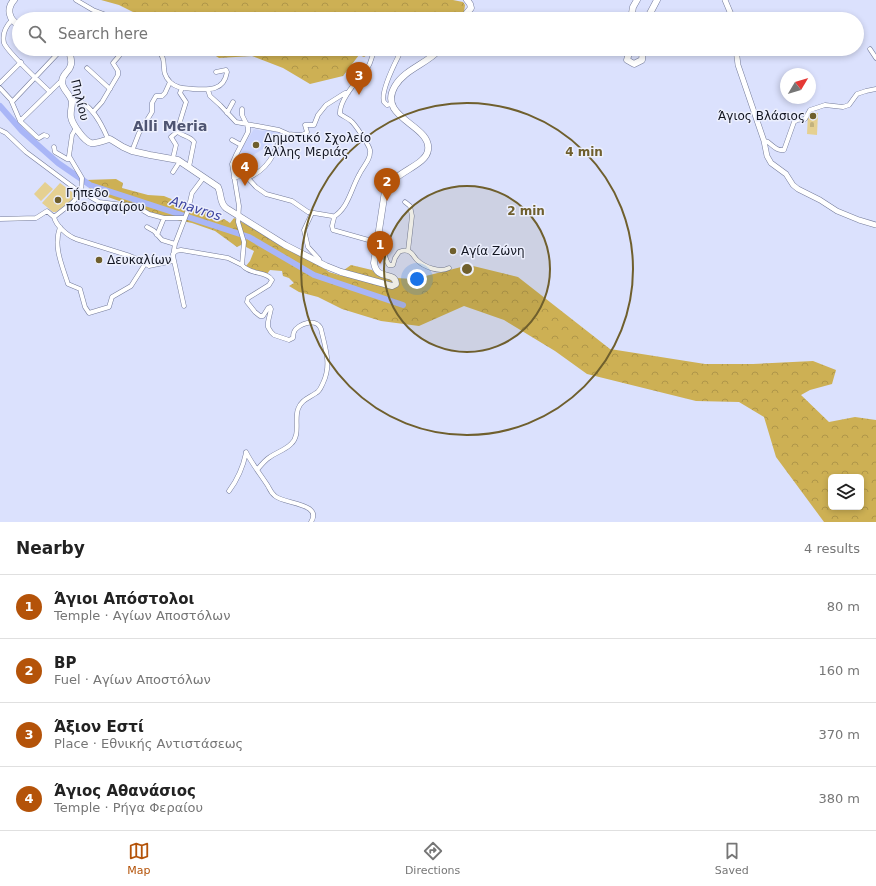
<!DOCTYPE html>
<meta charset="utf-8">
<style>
:root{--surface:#fff;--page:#f2f2f2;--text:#222;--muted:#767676;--line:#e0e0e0;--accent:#b45309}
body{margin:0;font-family:"DejaVu Sans",sans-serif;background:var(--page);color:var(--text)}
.controls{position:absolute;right:12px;bottom:12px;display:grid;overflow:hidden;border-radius:6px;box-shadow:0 2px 6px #0003}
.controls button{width:36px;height:36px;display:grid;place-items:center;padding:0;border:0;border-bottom:1px solid var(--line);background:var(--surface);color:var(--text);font:20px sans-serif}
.compass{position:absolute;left:780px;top:68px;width:36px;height:36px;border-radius:50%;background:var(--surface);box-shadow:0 2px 6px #0003;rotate:52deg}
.you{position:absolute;left:417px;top:279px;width:14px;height:14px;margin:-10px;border:3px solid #fff;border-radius:50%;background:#1a73e8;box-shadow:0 0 0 6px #1a73e833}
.badge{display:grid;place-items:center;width:26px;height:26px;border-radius:50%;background:var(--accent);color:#fff;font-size:13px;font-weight:700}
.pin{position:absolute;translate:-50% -33px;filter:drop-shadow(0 1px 2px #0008)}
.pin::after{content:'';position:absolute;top:21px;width:14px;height:12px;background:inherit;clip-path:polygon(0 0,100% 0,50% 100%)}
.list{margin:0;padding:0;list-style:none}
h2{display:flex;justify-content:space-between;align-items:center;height:52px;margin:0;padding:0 16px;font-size:17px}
h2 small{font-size:13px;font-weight:400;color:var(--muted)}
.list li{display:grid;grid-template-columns:26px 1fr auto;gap:12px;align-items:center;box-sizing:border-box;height:64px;padding:0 16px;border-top:1px solid var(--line)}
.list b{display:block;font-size:15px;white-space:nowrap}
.list p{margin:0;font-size:13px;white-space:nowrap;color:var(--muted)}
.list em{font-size:13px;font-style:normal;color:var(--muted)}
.icon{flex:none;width:22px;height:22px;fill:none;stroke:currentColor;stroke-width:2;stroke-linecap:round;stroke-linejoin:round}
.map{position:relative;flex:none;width:876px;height:522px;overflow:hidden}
.search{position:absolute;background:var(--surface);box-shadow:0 2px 6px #0003;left:12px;right:12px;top:12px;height:44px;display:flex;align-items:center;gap:10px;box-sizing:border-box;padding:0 14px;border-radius:22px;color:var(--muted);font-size:15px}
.sheet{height:308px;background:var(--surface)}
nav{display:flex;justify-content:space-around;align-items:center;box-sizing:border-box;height:56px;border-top:1px solid var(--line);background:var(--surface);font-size:11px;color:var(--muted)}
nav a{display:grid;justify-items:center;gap:2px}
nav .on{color:var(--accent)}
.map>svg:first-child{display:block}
.built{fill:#cbd4fd}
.forest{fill:url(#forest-crowns);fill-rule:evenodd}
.cemetery{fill:url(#cemetery-stones)}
.green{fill:#e5d091}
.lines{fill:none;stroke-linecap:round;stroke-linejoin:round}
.river{stroke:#a9b6f7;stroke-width:6}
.minor-casing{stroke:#757c9b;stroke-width:5}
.tertiary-casing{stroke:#757c9b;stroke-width:6}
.secondary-casing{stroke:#757c9b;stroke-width:7}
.minor{stroke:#fff;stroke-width:4}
.tertiary{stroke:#fff;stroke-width:5}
.secondary{stroke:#fff;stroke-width:6}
.ring{fill:none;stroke:#6f5f2d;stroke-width:2}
.poi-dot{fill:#6f5f2d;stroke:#eceffd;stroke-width:1.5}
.labels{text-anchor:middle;stroke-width:3;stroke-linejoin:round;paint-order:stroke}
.street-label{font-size:12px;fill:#121521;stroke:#eceffd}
.poi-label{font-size:12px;fill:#121521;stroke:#eceffd;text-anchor:start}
.water-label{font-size:13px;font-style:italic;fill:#3a419c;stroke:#eceffd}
.quarter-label{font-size:14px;font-weight:bold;fill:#4f5572;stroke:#eceffd}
.centre{fill:#6f5f2d;stroke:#eceffd;stroke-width:2}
.ring-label{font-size:12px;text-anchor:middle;font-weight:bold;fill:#6f5f2d;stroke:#eceffd;stroke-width:3;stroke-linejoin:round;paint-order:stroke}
</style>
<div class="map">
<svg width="876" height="522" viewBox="0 0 876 522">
<defs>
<pattern id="forest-crowns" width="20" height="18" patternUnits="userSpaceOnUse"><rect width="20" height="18" fill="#cdb054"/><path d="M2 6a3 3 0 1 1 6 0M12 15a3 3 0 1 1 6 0" fill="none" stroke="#af9649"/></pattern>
<pattern id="cemetery-stones" width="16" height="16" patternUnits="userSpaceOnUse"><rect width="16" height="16" fill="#e5d091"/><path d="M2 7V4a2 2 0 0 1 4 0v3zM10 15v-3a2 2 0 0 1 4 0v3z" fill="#c3b27d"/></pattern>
</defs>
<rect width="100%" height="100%" fill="#dbe1fd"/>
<path class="built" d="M254,129l9,2 2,-2 12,2 6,3 -7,7 -26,16 -10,-6z"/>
<path class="forest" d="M101,0h352l10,2 2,3 -1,7h-6l-13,7h-297l-2,-4 -5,-3 -6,1 -16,-8z
M205,49h171l-12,8 -5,-2 -16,21 -33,8 -27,-16 -31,-12 -33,2z
M116,179l7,4 -1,5 26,7 16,1 37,15 8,1 10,9 5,-2 6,4 4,-5 2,1 82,45 11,8 13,4 2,-6 7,-5 21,5 4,4 16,6 4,-2 18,1 55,-14 49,12 92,72 95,15h48l60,-3 23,9 -4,14 -22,6 -9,5 28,27 26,-5 21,3v102h-52l-48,-65 -12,-40 -25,-15 -43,-1 -109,-27 -32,-23 -51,-31 -40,-14 -45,20 -38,-5 -39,-12 -24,-12 -19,-5 -10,-6 5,-3 -5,-5 -6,-2 -1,-5 -12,-1 -3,4 -19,-6 -2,-2 4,-5 4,-10 -8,-4 -1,-2 -2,-1 -6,3 -22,-16 -23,-8 -25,-5 -76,-27 -6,-11zM831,477h30v30h-30z"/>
<path class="cemetery" d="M808,113h10l-1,22 -10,-1z"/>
<path class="green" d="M45,182l8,7 -12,12 -7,-7z
M60,183l16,12v2l-20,15h-3l-11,-9z"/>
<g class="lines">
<path class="river" d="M0,106l22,25 36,32 32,22 159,52 65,38 89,30"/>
<defs>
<path id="minor" d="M76,0l17,10 24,9
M141,19l2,-2 3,2
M12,20c-6,6 -10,14 -8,23 3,9 37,40 46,49
M157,49c13,14 1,20 13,33 7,7 15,6 23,7 16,1 31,2 34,-17l-1,-2 -10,2
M870,49l6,9
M87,68l23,21
M0,83l21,-21
M0,88l11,12 9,21 17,16 2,1 5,-3 3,1
M182,88l-2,5 6,9 -9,29c5,6 12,4 17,11l-5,25
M208,90l2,6 10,9 16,17 43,8 9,4
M71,100c19,-1 31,25 37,39
M12,102l50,-53
M242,109v6l6,12v5l-12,23 -4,9 7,42 -1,16 6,20 -2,23c8,10 25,6 30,15l-3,5 -21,13 -1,4 8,10 5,4h3l5,-8 2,-1 1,2 -3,13v5l3,5 3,3 15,5 4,-2c0,-2 0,-4 1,-6 3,-8 23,-15 27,-3 4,18 11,36 2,54 -2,4 -3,8 -7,10 -7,5 -15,7 -18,16 -4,11 3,26 -7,35 -6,6 -14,8 -21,13 -5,3 -9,8 -13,13
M93,112l9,-10 16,-27v-4l-5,-8 6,-7 4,-7
M227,113l6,-11
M20,121l39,-38 3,-2
M0,130l6,3 20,19 55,41 6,2 12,7 24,3h11l15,9 15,4h21l3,-8 4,-17 12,-16
M232,140l9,5
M764,141l4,1c5,4 9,9 16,8l10,-28 3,-2 8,-1 5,-9 15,-5 18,2 6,-2 8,-11 9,-3 10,-2
M54,147l1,5 12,7h2
M132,151l7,-18 13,-21v-9l4,-7h6l3,-3 5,-11
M173,158l3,-13 -5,-8 6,-5
M173,172l7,-11
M234,175l9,-14
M234,178l6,-2h6l10,11 10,7 26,7 16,11 24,4 2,2 -2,8 1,4 46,13c6,7 5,15 10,22h4l2,-7 4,-6c2,-1 6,-2 9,-1 4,1 6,6 9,9 7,7 23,13 32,8
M248,178c11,-5 20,-13 25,-23 3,-7 5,-14 11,-19 7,-5 18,3 23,-4l-2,-7h9l4,-10 8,-10 19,-12h3
M405,202l5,4 2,10 -4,35
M312,213l-8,17 4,17 11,12v3
M54,217l19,-15 8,-9 1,-15 -13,-22 3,-21 4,-7
M333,217c15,-8 18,-28 26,-42 4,-9 12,-15 11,-25 -1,-5 -15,-26 -19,-29 -3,-3 -7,-4 -11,-7 -1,-15 19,-35 28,-47 3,-4 3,-10 6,-14 7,-6 21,-5 25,2 -5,10 -19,37 -15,47l3,3 4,-1
M0,219l36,-1 11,-7 7,6c2,9 14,19 22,22l54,17 10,4 9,6 24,-5
M60,227c-7,20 2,38 8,57l12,5 5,18 4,6 20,-6 3,-10 19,-11 14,-22
M147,227l7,4 8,9 13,4
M157,235l7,-17
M173,254l3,-3 5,-1 47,8 14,7
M184,306l-11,-50 2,-12 10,-26
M246,452c6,12 15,23 22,34 2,4 3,7 7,10 9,8 48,7 36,26
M229,491c9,-12 14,-24 17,-38"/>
<path id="tertiary" d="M725,0l8,19
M736,49l2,16 26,76 3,15 4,7 15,11 7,11 5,4 22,11 17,11 22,9 17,5"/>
<path id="secondary" d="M14,0c-8,9 -5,20 5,25
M462,19l9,-11 -1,-4 -3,-4
M631,19l2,-12 4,-7
M647,19l10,-19
M68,49c10,25 -7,20 -6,34 1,7 9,12 10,19 0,5 -2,10 -1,15 1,7 13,24 20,26 6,1 13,-3 19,-4l13,8 9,4 18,4 28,5 40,27c4,8 1,15 8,21l59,37 41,21 15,6 51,14 4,-2c-1,-14 -19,-2 -22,-21l11,-72c8,-19 41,-25 43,-41 4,-25 -52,-32 -33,-64 10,-17 32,-22 45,-37
M630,49l-3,11 7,4 8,-4 1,-11"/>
</defs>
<use href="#minor" class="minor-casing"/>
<use href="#tertiary" class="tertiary-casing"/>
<use href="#secondary" class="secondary-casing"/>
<use href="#minor" class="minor"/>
<use href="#tertiary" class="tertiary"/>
<use href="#secondary" class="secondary"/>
</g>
<circle cx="467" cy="269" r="83" fill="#6f5f2d" fill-opacity=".12"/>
<g class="ring">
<circle cx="467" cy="269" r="83"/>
<circle cx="467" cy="269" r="166"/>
</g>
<g class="poi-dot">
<circle cx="813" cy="116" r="4"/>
<circle cx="256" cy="145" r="4"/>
<circle cx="58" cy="200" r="4"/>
<circle cx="453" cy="251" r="4"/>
<circle cx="99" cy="260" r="4"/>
</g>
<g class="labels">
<g class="street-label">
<text transform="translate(80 100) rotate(76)" y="4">Πηλίου</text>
</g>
<g class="poi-label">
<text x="805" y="120" text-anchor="end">Άγιος Βλάσιος</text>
<text x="264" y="142">Δημοτικό Σχολείο<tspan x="264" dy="14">Άλλης Μεριάς</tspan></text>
<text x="66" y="197">Γήπεδο<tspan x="66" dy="14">ποδοσφαίρου</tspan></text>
<text x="461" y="255">Αγία Ζώνη</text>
<text x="107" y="264">Δευκαλίων</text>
</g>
<g class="water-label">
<text transform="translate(196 208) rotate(18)" y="5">Anavros</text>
</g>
<g class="quarter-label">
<text x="170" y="131">Alli Meria</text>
</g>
</g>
<circle cx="467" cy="269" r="6" class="centre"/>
<g class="ring-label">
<text x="584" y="156">4 min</text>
<text x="526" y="215">2 min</text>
</g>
</svg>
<div class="controls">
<button><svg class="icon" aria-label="layers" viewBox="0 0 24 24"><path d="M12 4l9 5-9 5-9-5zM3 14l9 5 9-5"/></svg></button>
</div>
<svg class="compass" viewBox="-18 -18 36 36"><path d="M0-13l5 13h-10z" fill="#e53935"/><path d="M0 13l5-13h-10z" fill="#767676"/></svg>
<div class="you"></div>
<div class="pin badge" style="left:380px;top:264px">1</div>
<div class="pin badge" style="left:387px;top:201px">2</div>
<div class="pin badge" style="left:359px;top:95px">3</div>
<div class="pin badge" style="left:245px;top:186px">4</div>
<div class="search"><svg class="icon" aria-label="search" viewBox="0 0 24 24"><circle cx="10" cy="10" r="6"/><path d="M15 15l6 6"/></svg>Search here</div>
</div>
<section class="sheet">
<h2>Nearby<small>4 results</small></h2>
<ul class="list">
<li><span class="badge">1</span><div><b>Άγιοι Απόστολοι</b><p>Temple · Αγίων Αποστόλων</p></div><em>80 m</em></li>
<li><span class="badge">2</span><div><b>BP</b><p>Fuel · Αγίων Αποστόλων</p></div><em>160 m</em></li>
<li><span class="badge">3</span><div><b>Άξιον Εστί</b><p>Place · Εθνικής Αντιστάσεως</p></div><em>370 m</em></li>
<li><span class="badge">4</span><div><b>Άγιος Αθανάσιος</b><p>Temple · Ρήγα Φεραίου</p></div><em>380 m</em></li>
</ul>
</section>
<nav>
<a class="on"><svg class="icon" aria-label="map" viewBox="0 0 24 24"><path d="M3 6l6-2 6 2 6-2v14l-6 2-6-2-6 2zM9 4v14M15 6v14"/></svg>Map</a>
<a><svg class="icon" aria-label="directions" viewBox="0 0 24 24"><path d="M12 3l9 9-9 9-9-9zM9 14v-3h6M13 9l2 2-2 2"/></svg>Directions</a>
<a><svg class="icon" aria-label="saved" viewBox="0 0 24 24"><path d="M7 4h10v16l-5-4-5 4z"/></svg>Saved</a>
</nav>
